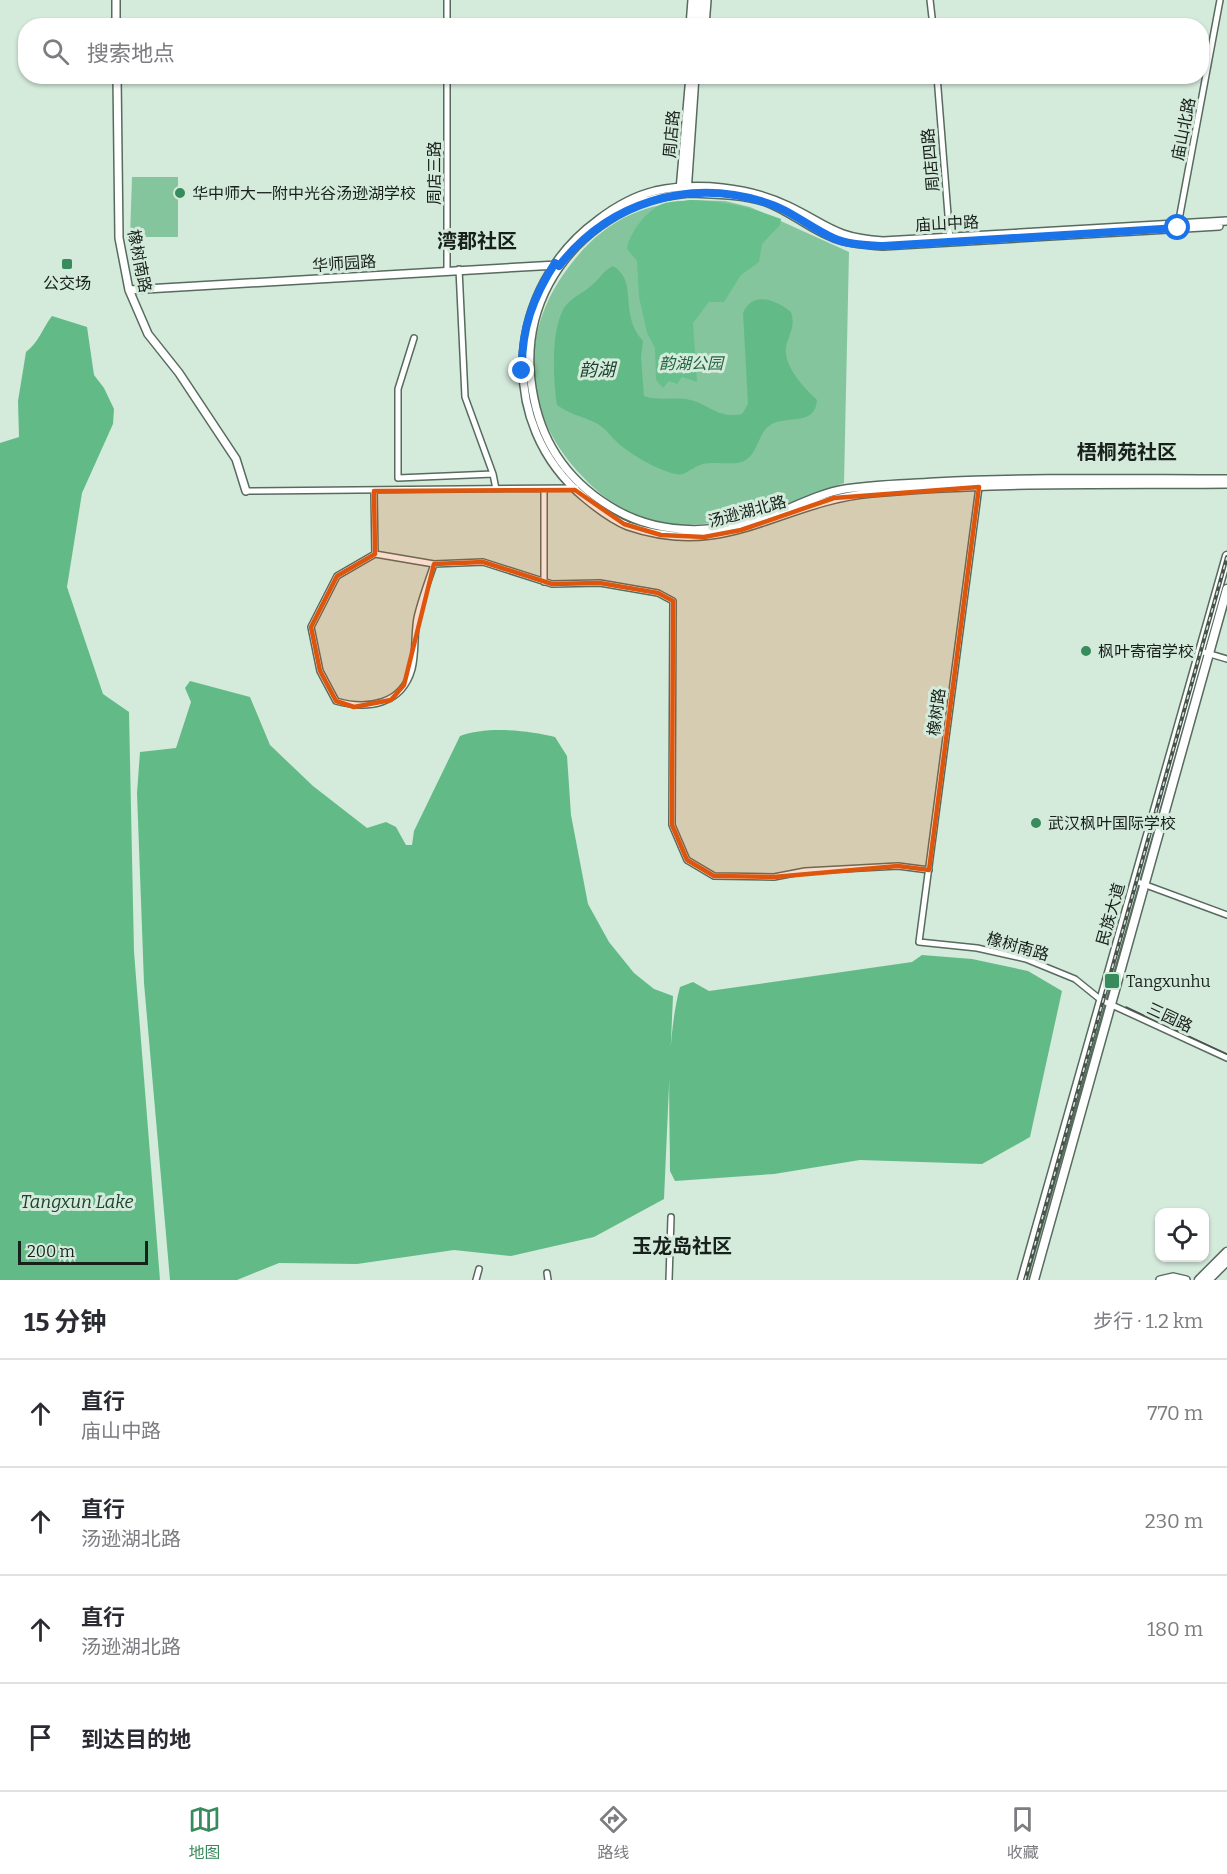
<!DOCTYPE html>
<html lang="zh">
<meta charset="utf-8">
<style>
:root{--surface:#fff;--page:#f7f7f7;--text:#2b2b33;--muted:#7c7c81;--line:#e1e1e2;--accent:#388b5d}
body{margin:0;font-family:Bitter,"Noto Sans SC",serif;background:var(--page);color:var(--text)}
.controls{position:absolute;right:18px;bottom:18px;display:grid;overflow:hidden;border-radius:12px;box-shadow:0 2px 4px #0004}
.controls button{width:54px;height:54px;display:grid;place-items:center;padding:0;border:0;border-bottom:2px solid var(--line);background:var(--surface);color:var(--text);font:30px sans-serif}
.scale{position:absolute;left:18px;bottom:15px;width:130px;box-sizing:border-box;padding-left:6px;border:3px solid #18201b;border-top:0;font-size:16px;line-height:21px;white-space:nowrap;color:#18201b;-webkit-text-stroke:4px #d4eadb;paint-order:stroke}
.stop{position:absolute;width:18px;height:18px;margin:-14px;border:4px solid #1a73e8;border-radius:50%;background:#fff}
.stop.end{background:#1a73e8;border-color:#fff;box-shadow:0 2px 6px #0008}
.list{margin:0;padding:0;list-style:none}
h2{display:flex;justify-content:space-between;align-items:center;height:78px;margin:0;padding:0 24px;font-size:26px}
h2 small{font-size:20px;font-weight:400;color:var(--muted)}
.list li{display:grid;grid-template-columns:39px 1fr auto;gap:18px;align-items:center;box-sizing:border-box;height:108px;padding:0 24px;border-top:2px solid var(--line)}
.list b{display:block;font-size:22px;white-space:nowrap}
.list p{margin:0;font-size:20px;white-space:nowrap;color:var(--muted)}
.list em{font-size:20px;font-style:normal;color:var(--muted)}
.icon{flex:none;width:33px;height:33px;fill:none;stroke:currentColor;stroke-width:2;stroke-linecap:round;stroke-linejoin:round}
.map{position:relative;flex:none;width:1227px;height:1280px;overflow:hidden}
.search{position:absolute;background:var(--surface);box-shadow:0 2px 4px #0004;left:18px;right:18px;top:18px;height:66px;display:flex;align-items:center;gap:15px;box-sizing:border-box;padding:0 21px;border-radius:24px;color:var(--muted);font-size:22px}
.sheet{height:510px;background:var(--surface)}
nav{display:flex;justify-content:space-around;align-items:center;box-sizing:border-box;height:84px;border-top:2px solid var(--line);background:var(--surface);font-size:16px;color:var(--muted)}
nav a{display:grid;justify-items:center;gap:3px}
nav .on{color:var(--accent)}
.map>svg:first-child{display:block}
.green{fill:#85c59d}
.forest{fill:#67c08b}
.water{fill:#62bb87}
.lines{fill:none;stroke-linecap:round;stroke-linejoin:round}
.minor-casing{stroke:#576b5e;stroke-width:8}
.tertiary-casing{stroke:#576b5e;stroke-width:10}
.primary-casing{stroke:#576b5e;stroke-width:11}
.minor{stroke:#fff;stroke-width:5}
.tertiary{stroke:#fff;stroke-width:7}
.primary{stroke:#fff;stroke-width:8}
.tram{stroke:#48534c;stroke-width:1.5}
.rail-casing{stroke:#48534c;stroke-width:4}
.rail{stroke:#d4eadb;stroke-width:1.5;stroke-dasharray:4.5;stroke-linecap:butt}
.route{stroke:#1a73e8;stroke-width:8}
.marked{fill:#de560d;fill-opacity:0.2;stroke:#de560d;stroke-width:4.5;stroke-linejoin:round}
.poi-dot{fill:#388b5d;stroke:#d4eadb;stroke-width:2}
.labels{text-anchor:middle;stroke-width:6;stroke-linejoin:round;paint-order:stroke}
.street-label{font-size:16px;fill:#18201b;stroke:#d4eadb}
.poi-label{font-size:16px;fill:#18201b;stroke:#d4eadb;text-anchor:start}
.park-label{font-size:16px;font-style:italic;fill:#246441;stroke:#d4eadb}
.water-label{font-size:18px;font-style:italic;fill:#1d422d;stroke:#d4eadb}
.quarter-label{font-size:20px;font-weight:bold;fill:#18201b;stroke:#d4eadb}
</style>
<div class="map">
<svg width="1227" height="1280" viewBox="0 0 1227 1280">
<rect width="100%" height="100%" fill="#d4eadb"/>
<path class="green" d="M132,177h46v60h-48z
M691,200l34,1 25,6 99,45 -5,231c-56,20 -110,46 -170,41 -36,-3 -67,-21 -91,-47 -61,-62 -66,-145 -12,-213 15,-20 36,-39 59,-49 19,-9 41,-12 61,-15z"/>
<path class="forest" d="M691,200c33,1 59,7 90,19l-1,6 -18,19 -3,18 -18,13 -17,27h-15l-16,21 4,59 -15,-5 -5,7 -8,-3 -6,7 -7,-8 -1,-32 -8,-15 -8,-36 -2,-36 -10,-12c2,-16 19,-38 35,-45 8,-3 21,-3 29,-4z"/>
<path class="water" d="M613,266c26,15 5,48 30,75l-2,16 3,39c17,6 36,-1 53,6 17,7 24,16 45,12l6,-10 -5,-91c9,-22 32,-14 48,-1 4,14 0,18 -4,31 -7,20 17,45 30,57 -2,25 -25,16 -43,23 -17,7 -14,30 -30,38 -11,5 -28,0 -41,3 -8,2 -13,7 -20,10 -13,4 -55,-21 -65,-31 -8,-7 -13,-16 -24,-21 -13,-6 -25,-8 -37,-17 -4,-24 -7,-81 10,-101 7,-8 18,-12 26,-20 8,-7 10,-13 20,-18z
M52,316l35,11 7,48 10,13 10,21 -1,15 -31,69 -15,94 36,107 26,18 5,240 26,328h-160v-837l19,-6 -1,-36 8,-49c13,-10 16,-23 26,-36z
M190,681l60,16 20,48 43,41 54,42 19,-6 10,5 10,18h6l2,-14 46,-95c26,-10 68,-6 95,1l12,19 4,59 17,89 21,38 25,31 20,16 19,7 -9,203 -70,38 -83,19 -57,-6 -97,14 -78,-1 -42,17h-67l-26,-297 -7,-190 3,-41 36,-4 15,-46 -6,-14z
M922,955l50,4 56,12 34,20 -32,146 -48,27 -122,-4 -86,14 -99,7 -5,-10c0,-58 -5,-127 10,-184l13,-5 16,9 203,-29z"/>
<g class="lines">
<defs>
<path id="minor" d="M930,0l3,26
M447,26v-26
M937,76l13,164
M1178,225l42,-225
M459,269l6,128 28,77
M447,270v-194
M414,338l-16,51v89l95,-4 3,15
M979,487l-60,455 58,6 49,11 49,20 26,21 126,58
M246,491l330,-3
M374,491l1,63
M434,564c-6,18 -13,36 -17,54 -3,17 -1,35 -5,51 -10,36 -45,41 -76,32l-16,-30 -9,-44 26,-51 38,-22 59,10 49,-2 69,22 48,-1 58,10 15,8 -1,224 15,35 27,16 60,1 31,-6 93,-5 31,4
M544,582v-93
M1200,651l27,8
M1135,881l92,34
M547,1273l1,7
M476,1280l3,-11
M669,1280l2,-63"/>
<path id="tertiary" d="M116,0v26
M690,26l2,-26
M695,26l2,-26
M700,26l2,-26
M705,26l2,-26
M117,76l2,162 10,52 19,44 31,39 57,86 10,32
M695,76l-8,117c-17,3 -35,4 -51,12 -78,36 -120,109 -102,194 10,49 38,86 82,111 49,28 108,23 159,4 23,-9 46,-21 70,-25 30,-5 60,-5 90,-7 97,-5 195,-3 292,-3
M680,190l10,-114
M687,193c27,1 54,1 79,9 25,9 46,29 71,37 15,5 30,6 46,7l336,-20
M1227,221l-344,20c-49,-3 -55,-16 -95,-35 -39,-19 -91,-24 -133,-15 -21,5 -40,16 -57,29 -92,67 -103,204 -13,278 12,10 28,22 43,28 99,34 153,-25 244,-33 118,-11 237,-8 355,-9
M129,290l428,-25
M1160,1280l13,-3 13,3"/>
<path id="primary" d="M1022,1280l205,-724
M1034,1280l193,-691
M1199,1280l28,-28
M1208,1280l19,-19"/>
</defs>
<use href="#minor" class="minor-casing"/>
<use href="#tertiary" class="tertiary-casing"/>
<use href="#primary" class="primary-casing"/>
<use href="#minor" class="minor"/>
<use href="#tertiary" class="tertiary"/>
<use href="#primary" class="primary"/>
<path class="tram" d="M1126,1007l101,47"/>
<defs>
<path id="rail" d="M1025,1280l202,-723"/>
</defs>
<use href="#rail" class="rail-casing"/>
<use href="#rail" class="rail"/>
</g>
<g class="lines">
<path class="route" d="M522,371c-1,-41 11,-74 33,-108l4,3c49,-63 128,-88 205,-64 25,7 45,25 69,36 15,7 33,7 50,8l295,-18"/>
</g>
<path class="marked" d="M979,487l-50,383 -31,-4 -124,11 -60,-1 -27,-16 -15,-35 1,-224 -15,-8 -58,-10 -48,1 -69,-22 -49,2 -30,121 -13,15 -37,7 -18,-6 -16,-30 -9,-44 26,-51 38,-22 -1,-63 201,-1 49,34 37,11 43,2 37,-7 93,-32z"/>
<g class="poi-dot">
<circle cx="180" cy="193" r="6"/>
<rect x="61" y="258" width="12" height="12" rx="3"/>
<circle cx="1086" cy="651" r="6"/>
<circle cx="1036" cy="823" r="6"/>
<rect x="1104" y="973" width="16" height="16" rx="3"/>
</g>
<g class="labels">
<g class="street-label">
<text transform="translate(1183 129) rotate(-79)" y="6">庙山北路</text>
<text transform="translate(671 134) rotate(-85)" y="6">周店路</text>
<text transform="translate(930 160) rotate(-95)" y="6">周店四路</text>
<text transform="translate(434 173) rotate(-90)" y="6">周店三路</text>
<text transform="translate(947 223) rotate(-3)" y="6">庙山中路</text>
<text transform="translate(140 261) rotate(79)" y="6">橡树南路</text>
<text transform="translate(344 263) rotate(-4)" y="6">华师园路</text>
<text transform="translate(747 511) rotate(-15)" y="6">汤逊湖北路</text>
<text transform="translate(936 712) rotate(-83)" y="6">橡树路</text>
<text transform="translate(1110 914) rotate(-74)" y="6">民族大道</text>
<text transform="translate(1018 946) rotate(16)" y="6">橡树南路</text>
<text transform="translate(1170 1017) rotate(25)" y="6">三园路</text>
</g>
<g class="poi-label">
<text x="192" y="199">华中师大一附中光谷汤逊湖学校</text>
<text x="67" y="289" text-anchor="middle">公交场</text>
<text x="1098" y="657">枫叶寄宿学校</text>
<text x="1048" y="829">武汉枫叶国际学校</text>
<text x="1126" y="987">Tangxunhu</text>
</g>
<g class="park-label">
<text x="691" y="369">韵湖公园</text>
</g>
<g class="water-label">
<text x="597" y="376">韵湖</text>
<text x="77" y="1208">Tangxun Lake</text>
</g>
<g class="quarter-label">
<text x="477" y="248">湾郡社区</text>
<text x="1127" y="459">梧桐苑社区</text>
<text x="682" y="1253">玉龙岛社区</text>
</g>
</g>
</svg>
<div class="controls">
<button><svg class="icon" aria-label="locate" viewBox="0 0 24 24"><circle cx="12" cy="12" r="6"/><path d="M12 2v4M12 18v4M2 12h4M18 12h4"/></svg></button>
</div>
<div class="scale">200 m</div>
<div class="stop" style="left:1178px;top:228px"></div>
<div class="stop end" style="left:522px;top:371px"></div>
<div class="search"><svg class="icon" aria-label="search" viewBox="0 0 24 24"><circle cx="10" cy="10" r="6"/><path d="M15 15l6 6"/></svg>搜索地点</div>
</div>
<section class="sheet">
<h2>15 分钟<small>步行 · 1.2 km</small></h2>
<ul class="list">
<li><svg class="icon" aria-label="ahead" viewBox="0 0 24 24"><path d="M12 20V5M6 11l6-6 6 6"/></svg><div><b>直行</b><p>庙山中路</p></div><em>770 m</em></li>
<li><svg class="icon" aria-label="ahead" viewBox="0 0 24 24"><path d="M12 20V5M6 11l6-6 6 6"/></svg><div><b>直行</b><p>汤逊湖北路</p></div><em>230 m</em></li>
<li><svg class="icon" aria-label="ahead" viewBox="0 0 24 24"><path d="M12 20V5M6 11l6-6 6 6"/></svg><div><b>直行</b><p>汤逊湖北路</p></div><em>180 m</em></li>
<li><svg class="icon" aria-label="arrive" viewBox="0 0 24 24"><path d="M6 21V4h12l-3 4 3 4H6"/></svg><div><b>到达目的地</b></div></li>
</ul>
</section>
<nav>
<a class="on"><svg class="icon" aria-label="map" viewBox="0 0 24 24"><path d="M3 6l6-2 6 2 6-2v14l-6 2-6-2-6 2zM9 4v14M15 6v14"/></svg>地图</a>
<a><svg class="icon" aria-label="directions" viewBox="0 0 24 24"><path d="M12 3l9 9-9 9-9-9zM9 14v-3h6M13 9l2 2-2 2"/></svg>路线</a>
<a><svg class="icon" aria-label="saved" viewBox="0 0 24 24"><path d="M7 4h10v16l-5-4-5 4z"/></svg>收藏</a>
</nav>
